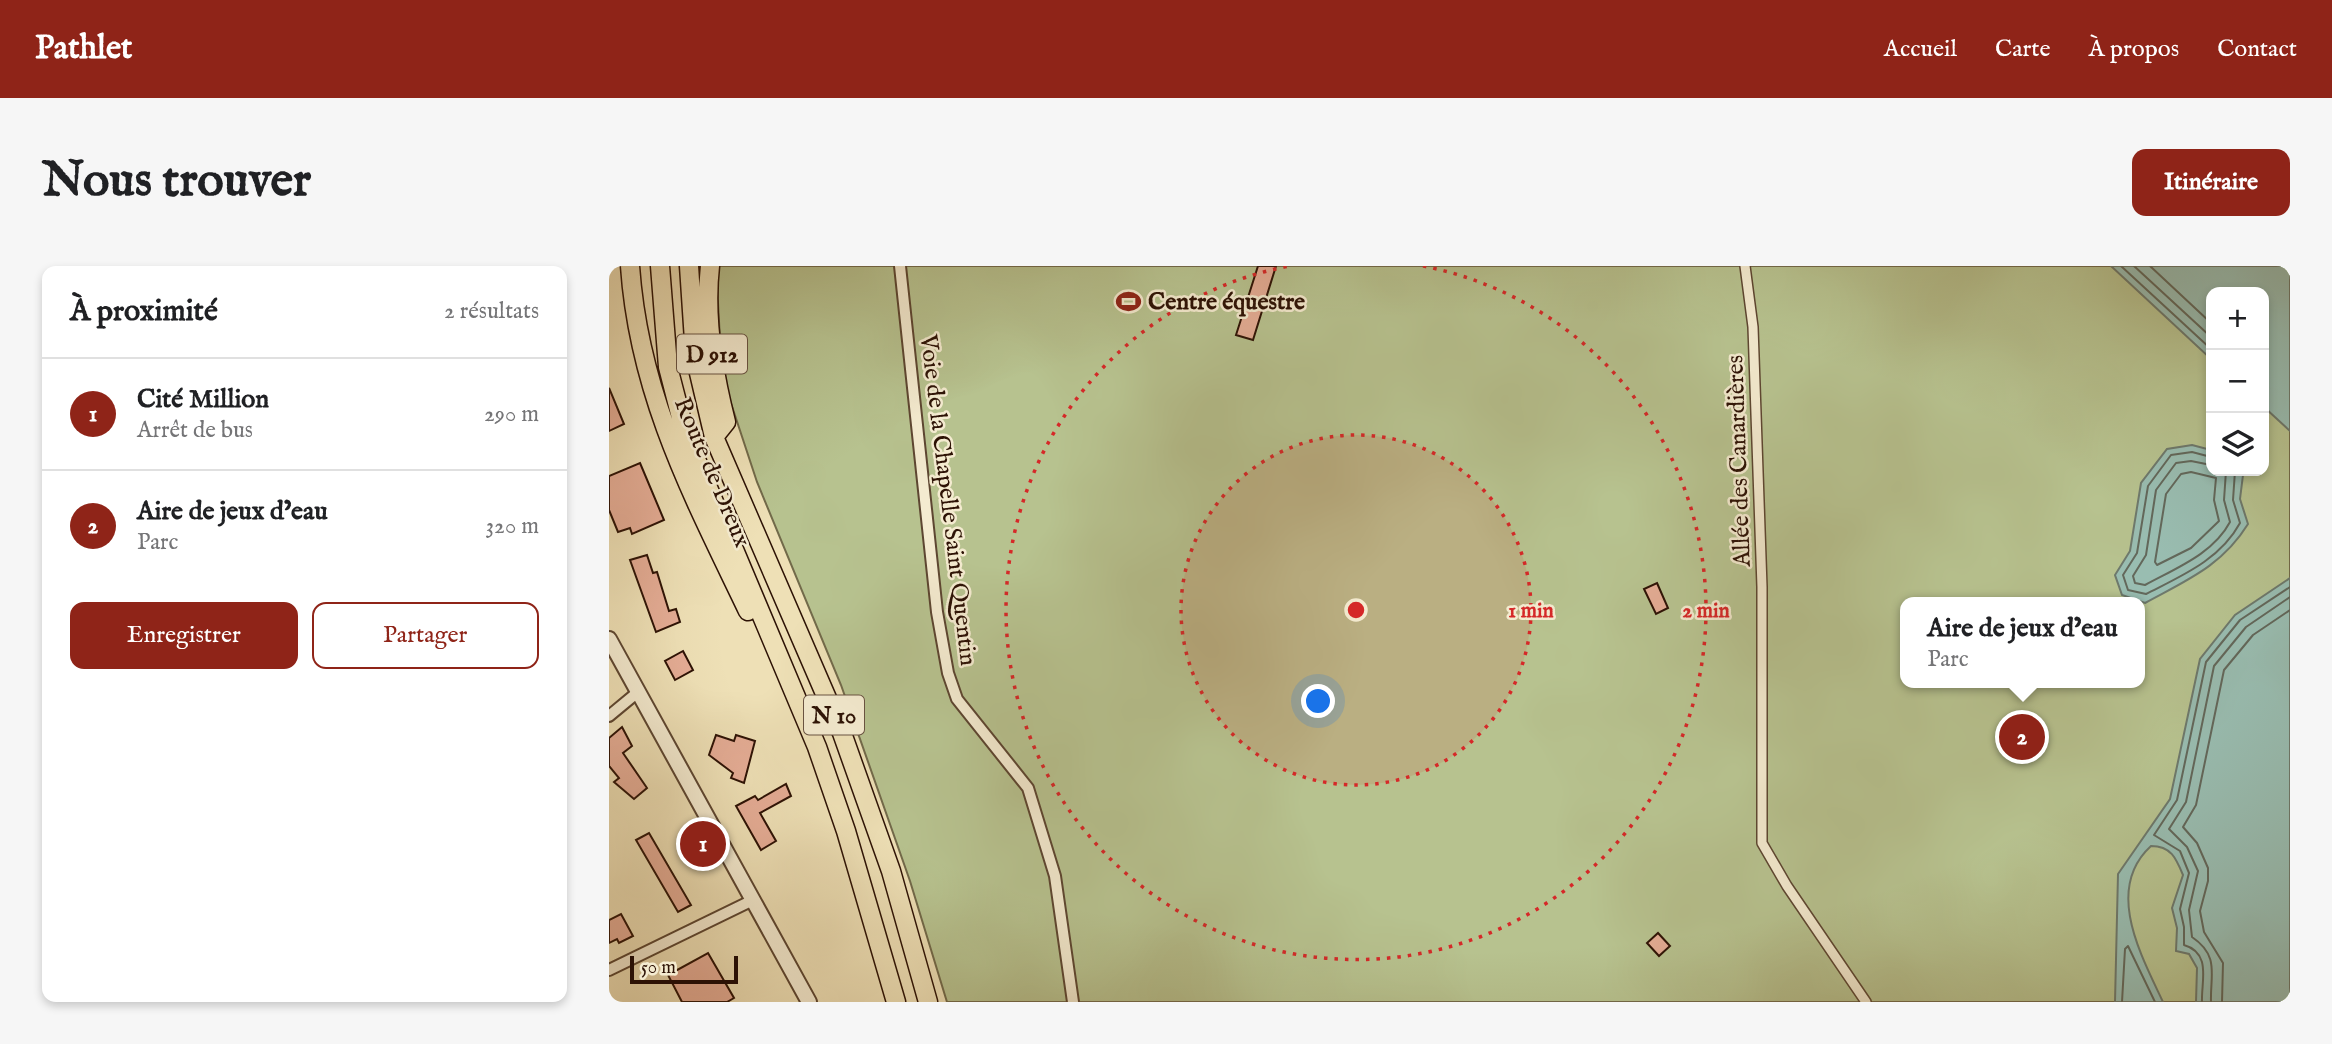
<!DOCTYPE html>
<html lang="fr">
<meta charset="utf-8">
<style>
:root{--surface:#fff;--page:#f6f6f6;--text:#202124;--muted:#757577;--line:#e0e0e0;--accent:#8f2418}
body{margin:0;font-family:"IM FELL English",serif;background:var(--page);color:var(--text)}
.controls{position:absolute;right:21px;top:21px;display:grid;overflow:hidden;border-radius:14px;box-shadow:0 4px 10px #0003}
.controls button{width:63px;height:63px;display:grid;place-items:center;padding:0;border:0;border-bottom:2px solid var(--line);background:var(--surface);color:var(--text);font:35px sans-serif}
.scale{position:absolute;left:21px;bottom:18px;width:108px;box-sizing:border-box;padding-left:7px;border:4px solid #2d1205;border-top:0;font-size:19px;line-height:24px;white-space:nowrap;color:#2d1205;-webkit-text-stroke:5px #f4ebd0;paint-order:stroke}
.you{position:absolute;left:710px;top:436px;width:24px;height:24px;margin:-18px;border:5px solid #fff;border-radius:50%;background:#1a73e8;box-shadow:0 0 0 10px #1a73e833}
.badge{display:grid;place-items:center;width:46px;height:46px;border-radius:50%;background:var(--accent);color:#fff;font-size:23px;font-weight:700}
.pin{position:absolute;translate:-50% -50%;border:4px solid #fff;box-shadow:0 2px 7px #0006}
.popup{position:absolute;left:1291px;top:331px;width:245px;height:91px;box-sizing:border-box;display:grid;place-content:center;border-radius:14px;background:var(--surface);filter:drop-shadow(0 2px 5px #0005);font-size:23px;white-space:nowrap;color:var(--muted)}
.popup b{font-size:26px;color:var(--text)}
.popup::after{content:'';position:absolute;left:50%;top:100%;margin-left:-14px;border:14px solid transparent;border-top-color:var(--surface)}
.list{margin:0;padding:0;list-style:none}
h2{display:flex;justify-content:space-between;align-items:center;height:91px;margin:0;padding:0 28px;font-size:30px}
h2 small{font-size:23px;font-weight:400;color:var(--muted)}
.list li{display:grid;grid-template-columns:46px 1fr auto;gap:21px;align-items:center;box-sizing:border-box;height:112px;padding:0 28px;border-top:2px solid var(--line)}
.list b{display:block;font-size:26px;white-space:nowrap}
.list p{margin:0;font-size:23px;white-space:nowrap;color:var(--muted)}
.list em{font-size:23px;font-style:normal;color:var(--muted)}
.actions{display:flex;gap:14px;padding:21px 28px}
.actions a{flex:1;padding:16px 0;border:2px solid var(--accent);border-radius:14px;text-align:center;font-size:24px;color:var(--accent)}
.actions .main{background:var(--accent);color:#fff}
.icon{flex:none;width:38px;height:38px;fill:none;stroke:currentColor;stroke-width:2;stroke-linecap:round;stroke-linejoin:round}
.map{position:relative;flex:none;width:1681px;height:736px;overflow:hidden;border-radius:14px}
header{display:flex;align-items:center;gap:42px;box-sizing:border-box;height:98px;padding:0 35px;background:var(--accent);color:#fff}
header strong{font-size:33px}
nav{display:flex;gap:38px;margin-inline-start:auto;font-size:24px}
.intro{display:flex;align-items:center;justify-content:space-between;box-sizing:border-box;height:168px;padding:0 42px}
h1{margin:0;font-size:49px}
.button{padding:18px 32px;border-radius:14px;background:var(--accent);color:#fff;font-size:24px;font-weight:700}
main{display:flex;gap:42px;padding:0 42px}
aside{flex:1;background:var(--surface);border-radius:14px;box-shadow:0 4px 10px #0003}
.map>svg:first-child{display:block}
.green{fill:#b7c28f;stroke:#726a4a;stroke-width:2;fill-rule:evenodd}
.water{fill:#99bdb1;stroke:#6e796c;stroke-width:2}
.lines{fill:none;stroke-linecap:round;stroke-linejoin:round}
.shore{stroke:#63685b;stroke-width:2}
.building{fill:#e5ad96;stroke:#2d1205;stroke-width:2}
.pedestrian-casing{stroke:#5d4631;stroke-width:12}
.minor-casing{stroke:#5d4631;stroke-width:14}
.tertiary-casing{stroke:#5d4631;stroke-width:18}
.primary-casing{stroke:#2d1205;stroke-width:21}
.pedestrian{stroke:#f4ebd0;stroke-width:9}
.minor{stroke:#f4ebd0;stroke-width:10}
.tertiary{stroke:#f4ebd0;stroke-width:14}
.primary{stroke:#eee0b6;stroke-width:18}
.ring{fill:none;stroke:#d62828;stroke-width:3.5;stroke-dasharray:3.5 7}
.labels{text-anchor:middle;stroke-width:5;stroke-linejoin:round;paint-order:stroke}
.shield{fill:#f4ebd0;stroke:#695342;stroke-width:2}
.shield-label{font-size:23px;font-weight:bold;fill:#2d1205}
.poi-label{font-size:24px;font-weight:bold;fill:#2d1205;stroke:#f4ebd0;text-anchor:start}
.street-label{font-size:24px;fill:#2d1205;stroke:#f4ebd0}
.centre{fill:#d62828;stroke:#f4ebd0;stroke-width:3.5}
.ring-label{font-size:21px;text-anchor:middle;font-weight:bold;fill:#d62828;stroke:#f4ebd0;stroke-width:5;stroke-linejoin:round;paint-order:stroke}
</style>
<header>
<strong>Pathlet</strong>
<nav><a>Accueil</a><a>Carte</a><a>À propos</a><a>Contact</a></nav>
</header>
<div class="intro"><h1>Nous trouver</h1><a class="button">Itinéraire</a></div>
<main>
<aside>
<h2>À proximité<small>2 résultats</small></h2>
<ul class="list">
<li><span class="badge">1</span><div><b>Cité Million</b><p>Arrêt de bus</p></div><em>290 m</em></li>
<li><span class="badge">2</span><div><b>Aire de jeux d’eau</b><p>Parc</p></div><em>320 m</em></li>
</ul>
<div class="actions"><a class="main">Enregistrer</a><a>Partager</a></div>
</aside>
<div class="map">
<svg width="1681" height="736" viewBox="0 0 1681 736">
<rect width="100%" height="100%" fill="#eee0b6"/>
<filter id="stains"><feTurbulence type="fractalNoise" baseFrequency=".00286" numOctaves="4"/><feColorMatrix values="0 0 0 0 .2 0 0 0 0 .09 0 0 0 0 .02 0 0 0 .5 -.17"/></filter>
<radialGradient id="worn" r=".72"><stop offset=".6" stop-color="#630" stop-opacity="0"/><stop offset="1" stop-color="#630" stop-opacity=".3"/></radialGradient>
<path class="green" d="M107,0h1574v736h-1343l-37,-121 -69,-196 -84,-203 -35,-106zM1602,26h53v179h-53zM1296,336h234v81h-234z"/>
<path class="water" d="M1502,0h179v165l-26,-24v-115h-53v67z
M1583,179l19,5v21h29l3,4 -3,24 8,25c-26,42 -61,56 -103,79l-23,-8 -7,-20 15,-24 11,-68 26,-34z
M1681,312v424h-94l1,-34 -8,-14 -13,-3 1,-23 -5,-20 11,-33c-7,-17 -12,-29 -32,-29 -47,43 -10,109 12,156h-48l3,-128 52,-75 30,-140 35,-44z"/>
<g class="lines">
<path class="shore" d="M1512,0l90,83
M1525,0l77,71
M1541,0l61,57
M1602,191l-19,-5 -21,3 -23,31 -11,67 -14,22 5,15 18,4c35,-18 74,-34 94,-71l-7,-23 2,-29
M1602,199l-20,-4 -15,2 -20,27 -10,65 -13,21 2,7 10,2c31,-17 68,-31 85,-63l-6,-22 2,-29
M1582,206l25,6 -2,22 5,21 -28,27 -34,17 -2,-3 11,-68 15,-20z
M1513,736l3,-53 3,-3 27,56
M1593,736c-1,-20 10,-49 -18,-57v-18l-4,-18 9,-36 -9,-22 -26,-16 23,-35 29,-138 34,-42 50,-33
M1602,736c-1,-27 9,-46 -19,-65l-3,-27 9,-39 -11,-24 -18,-18 17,-27 28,-136 32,-39 44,-30
M1613,736l1,-39 -19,-31 -4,-21 8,-30v-13l-11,-25 -14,-16 13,-22 28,-135 29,-35 37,-25"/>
</g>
<path class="building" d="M649,0h18l-23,74 -17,-5z
M0,122l15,36 -15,7z
M31,197l24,57 -32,14 -2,-6 -12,4 -9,-22v-34z
M38,289l6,18 4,-1 12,39 7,-2 4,13 -24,10 -26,-72z
M1048,317l11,25 -12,6 -12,-25z
M74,385l10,19 -18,10 -10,-19z
M13,461l10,19 -9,7 24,35 -13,11 -20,-17 5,-4 -10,-12v-28z
M107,469l18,6 2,-6 19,6 -11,42 -13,-5 2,-5 -24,-18z
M177,518l5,12 -31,17 16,28 -15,9 -25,-44 19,-10 3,4z
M40,567l42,72 -13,7 -42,-72z
M12,648l12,22 -14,7 -2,-4 -8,4v-23z
M1049,667l12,13 -11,10 -12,-13z
M99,687l26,45 -7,4h-45l-14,-27z"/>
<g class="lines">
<defs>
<path id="pedestrian" d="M1136,0l8,61 9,260v256l25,43 79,116"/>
<path id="minor" d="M291,0l37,346 11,61 9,26 71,89 27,88 18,126
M0,450l29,-24
M0,704l144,-70"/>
<path id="tertiary" d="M0,373l200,363"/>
<path id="primary" d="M21,0c9,130 63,230 118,345
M51,0l8,101 17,66 132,314 29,84 50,171
M80,0l6,90 19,81 128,296 49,138 37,131
M101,0c-6,52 3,105 16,156l-12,15"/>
</defs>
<use href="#pedestrian" class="pedestrian-casing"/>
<use href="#minor" class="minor-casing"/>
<use href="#tertiary" class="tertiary-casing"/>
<use href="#primary" class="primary-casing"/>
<use href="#pedestrian" class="pedestrian"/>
<use href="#minor" class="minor"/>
<use href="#tertiary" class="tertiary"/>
<use href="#primary" class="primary"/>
</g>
<circle cx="747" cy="344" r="175" fill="#d62828" fill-opacity=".12"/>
<g class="ring">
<circle cx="747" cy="344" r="175"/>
<path d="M814 0A350 350 0 1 1 680 0"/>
</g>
<defs>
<symbol id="stadium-bare" viewBox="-9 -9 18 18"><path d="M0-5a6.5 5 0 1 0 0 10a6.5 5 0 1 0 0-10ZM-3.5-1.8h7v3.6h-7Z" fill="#8f2418" stroke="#f4ebd0" stroke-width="2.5" paint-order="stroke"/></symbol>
</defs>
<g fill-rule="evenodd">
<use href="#stadium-bare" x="502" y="18" width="35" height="35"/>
</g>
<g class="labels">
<g class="shield">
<rect x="68" y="68.5" width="70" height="39" rx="5"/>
<rect x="195" y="429.5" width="60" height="39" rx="5"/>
</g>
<g class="shield-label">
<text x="103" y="96">D 912</text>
<text x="225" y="457">N 10</text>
</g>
<g class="poi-label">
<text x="539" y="43">Centre équestre</text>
</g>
<g class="street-label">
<text transform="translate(1129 195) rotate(-92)" y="8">Allée des Canardières</text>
<text transform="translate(104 206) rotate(67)" y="8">Route de Dreux</text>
<text transform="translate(340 234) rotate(83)" y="8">Voie de la Chapelle Saint Quentin</text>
</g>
</g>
<circle cx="747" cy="344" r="10" class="centre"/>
<g class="ring-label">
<text x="922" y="351">1 min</text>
<text x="1097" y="351">2 min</text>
</g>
<rect width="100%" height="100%" filter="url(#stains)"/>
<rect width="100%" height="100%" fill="url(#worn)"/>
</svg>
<div class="controls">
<button>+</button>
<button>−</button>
<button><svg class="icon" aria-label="layers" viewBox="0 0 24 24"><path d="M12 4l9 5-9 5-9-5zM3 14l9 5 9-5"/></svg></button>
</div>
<div class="scale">50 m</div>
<div class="you"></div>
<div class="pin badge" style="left:94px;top:578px">1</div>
<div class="pin badge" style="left:1413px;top:471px">2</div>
<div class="popup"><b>Aire de jeux d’eau</b>Parc</div>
</div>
</main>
